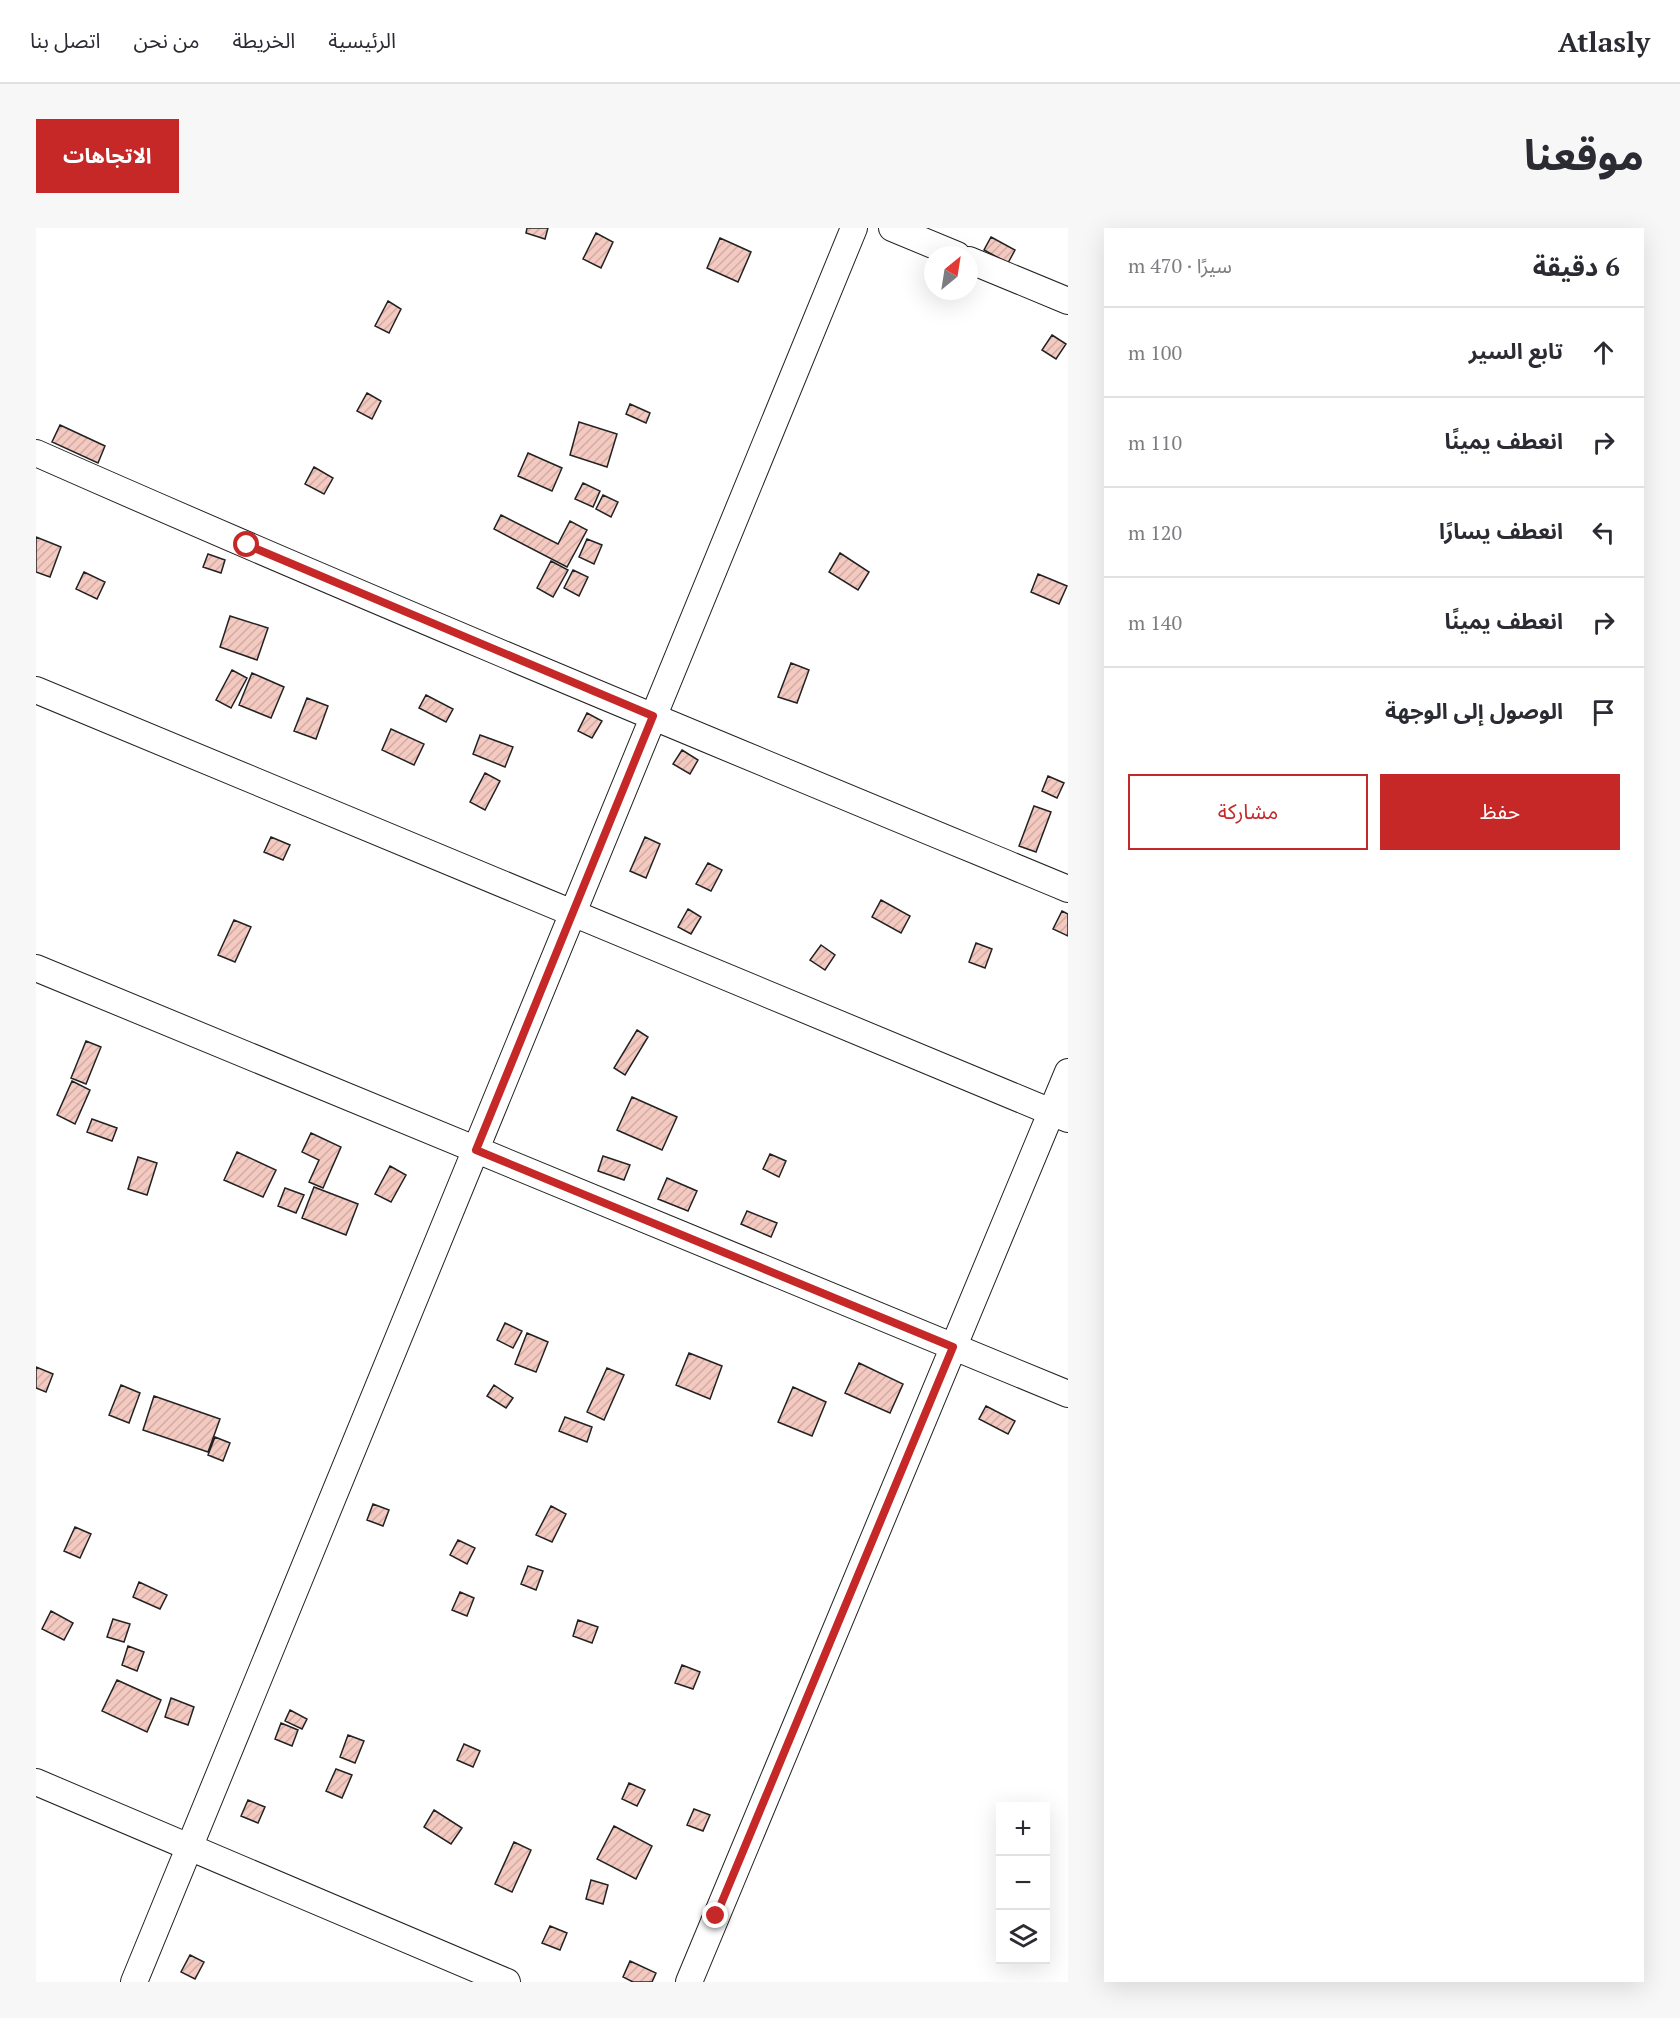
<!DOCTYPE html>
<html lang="ar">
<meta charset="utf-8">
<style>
:root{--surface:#fff;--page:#f7f7f7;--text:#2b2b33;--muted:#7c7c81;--line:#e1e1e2;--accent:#c62828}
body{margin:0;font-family:"PT Serif","Noto Sans Arabic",serif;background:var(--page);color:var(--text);direction:rtl}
.controls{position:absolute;right:18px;bottom:18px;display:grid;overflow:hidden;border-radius:0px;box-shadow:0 6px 24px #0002}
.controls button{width:54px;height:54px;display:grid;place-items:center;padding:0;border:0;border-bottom:2px solid var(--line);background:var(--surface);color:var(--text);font:30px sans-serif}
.compass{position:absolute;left:888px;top:18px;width:54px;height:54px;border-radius:50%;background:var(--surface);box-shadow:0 6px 24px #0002;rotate:30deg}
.stop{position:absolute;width:18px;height:18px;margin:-14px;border:4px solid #c62828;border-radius:50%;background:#fff}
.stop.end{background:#c62828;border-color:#fff;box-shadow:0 2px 6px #0008}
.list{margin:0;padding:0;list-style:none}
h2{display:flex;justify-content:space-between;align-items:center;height:78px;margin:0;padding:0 24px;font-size:26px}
h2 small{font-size:20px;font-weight:400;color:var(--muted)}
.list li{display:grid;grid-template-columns:39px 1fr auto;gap:18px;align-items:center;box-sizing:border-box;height:90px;padding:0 24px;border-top:2px solid var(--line)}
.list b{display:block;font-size:22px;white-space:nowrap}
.list em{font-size:20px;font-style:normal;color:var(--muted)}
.actions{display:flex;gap:12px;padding:18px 24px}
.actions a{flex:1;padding:14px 0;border:2px solid var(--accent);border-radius:0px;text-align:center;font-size:21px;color:var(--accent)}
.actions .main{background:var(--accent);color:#fff}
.icon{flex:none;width:33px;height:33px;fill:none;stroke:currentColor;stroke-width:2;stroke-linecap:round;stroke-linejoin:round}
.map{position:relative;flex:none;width:1032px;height:1754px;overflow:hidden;direction:ltr;border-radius:0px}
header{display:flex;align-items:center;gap:36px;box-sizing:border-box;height:84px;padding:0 30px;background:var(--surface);border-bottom:2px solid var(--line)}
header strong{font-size:28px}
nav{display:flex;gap:33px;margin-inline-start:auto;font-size:21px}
.intro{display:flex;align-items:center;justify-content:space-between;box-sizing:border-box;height:144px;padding:0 36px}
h1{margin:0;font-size:42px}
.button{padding:15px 27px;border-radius:0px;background:var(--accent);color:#fff;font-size:21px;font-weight:700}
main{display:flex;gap:36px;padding:0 36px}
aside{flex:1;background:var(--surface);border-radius:0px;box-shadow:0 6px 24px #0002}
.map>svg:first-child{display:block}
.building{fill:url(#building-hatch);stroke:#222;stroke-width:1.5}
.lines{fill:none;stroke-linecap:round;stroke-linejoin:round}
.street-casing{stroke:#222;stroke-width:28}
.street{stroke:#fff;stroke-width:26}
.route{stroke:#c62828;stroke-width:8}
</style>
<header>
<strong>Atlasly</strong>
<nav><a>الرئيسية</a><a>الخريطة</a><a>من نحن</a><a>اتصل بنا</a></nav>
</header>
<div class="intro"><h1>موقعنا</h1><a class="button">الاتجاهات</a></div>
<main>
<aside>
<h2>6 دقيقة<small>سيرًا · 470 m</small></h2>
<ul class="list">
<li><svg class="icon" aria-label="ahead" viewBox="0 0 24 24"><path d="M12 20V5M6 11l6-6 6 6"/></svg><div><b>تابع السير</b></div><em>100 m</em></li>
<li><svg class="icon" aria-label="right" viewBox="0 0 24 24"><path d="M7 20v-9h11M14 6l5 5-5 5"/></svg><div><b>انعطف يمينًا</b></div><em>110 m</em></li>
<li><svg class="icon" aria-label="left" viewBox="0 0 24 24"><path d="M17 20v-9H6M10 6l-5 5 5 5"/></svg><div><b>انعطف يسارًا</b></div><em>120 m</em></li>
<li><svg class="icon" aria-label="right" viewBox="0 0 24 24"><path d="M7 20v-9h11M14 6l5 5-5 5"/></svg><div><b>انعطف يمينًا</b></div><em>140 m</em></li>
<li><svg class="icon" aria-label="arrive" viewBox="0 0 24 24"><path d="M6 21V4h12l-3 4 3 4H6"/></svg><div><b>الوصول إلى الوجهة</b></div></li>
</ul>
<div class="actions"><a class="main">حفظ</a><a>مشاركة</a></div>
</aside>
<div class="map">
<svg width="1032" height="1754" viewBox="0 0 1032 1754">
<defs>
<pattern id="building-hatch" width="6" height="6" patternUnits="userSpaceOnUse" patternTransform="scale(1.5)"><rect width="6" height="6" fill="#f3c9c0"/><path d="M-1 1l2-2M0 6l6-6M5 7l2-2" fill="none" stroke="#d0aca5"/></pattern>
</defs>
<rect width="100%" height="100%" fill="#fff"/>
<path class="building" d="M491,0h21l-3,11 -19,-6z
M560,5l17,9 -12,26 -18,-9z
M955,9l24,13 -7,13 -24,-13z
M684,10l31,14 -13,30 -31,-14z
M352,73l13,8 -12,24 -14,-7z
M1016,107l14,9 -10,15 -14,-9z
M331,165l14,8 -9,18 -15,-8z
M594,176l20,9 -4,10 -20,-9z
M543,194l38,12 -10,33 -37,-12z
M24,197l45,21 -7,17 -46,-21z
M492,225l34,15 -10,23 -34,-15z
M278,239l19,11 -9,16 -19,-10z
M547,255l17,8 -7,16 -18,-8z
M567,267l15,7 -7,15 -15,-8z
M465,287l57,29 12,-23 17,9 -20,37 -73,-38z
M0,309l25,10 -11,30 -14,-5z
M551,311l15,6 -8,19 -15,-7z
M804,325l29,19 -11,18 -29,-18z
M172,326l17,6 -4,13 -18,-6z
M515,333l17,9 -15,27 -16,-9z
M537,342l15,7 -9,19 -15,-8z
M48,344l21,10 -8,17 -21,-10z
M1002,346l29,12 -8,18 -28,-12z
M194,388l38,12 -11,32 -37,-13z
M755,435l18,7 -12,33 -19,-6z
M196,442l15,8 -16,30 -15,-8z
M216,445l32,14 -13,31 -32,-13z
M390,467l27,14 -7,13 -27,-14z
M271,470l21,8 -12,33 -22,-8z
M551,485l15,8 -10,17 -14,-7z
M355,501l33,15 -10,21 -32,-15z
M444,507l33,12 -8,20 -32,-13z
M646,522l16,10 -8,14 -17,-10z
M449,545l15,8 -15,29 -15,-8z
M1012,548l16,7 -7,15 -15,-7z
M998,578l17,6 -15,40 -17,-6z
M235,609l19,8 -7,15 -19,-8z
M609,609l15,7 -14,34 -16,-7z
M672,635l14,7 -11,21 -15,-7z
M845,672l29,16 -9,17 -29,-16z
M652,681l13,8 -10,17 -13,-7z
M1026,683l6,3v22l-15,-7z
M198,692l17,7 -16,35 -17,-7z
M940,715l16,6 -7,19 -16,-6z
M785,717l14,10 -10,15 -15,-10z
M601,802l11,7 -23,38 -11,-7z
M50,813l15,6 -15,37 -15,-6z
M36,853l18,9 -15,34 -18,-9z
M596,869l45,20 -15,33 -45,-20z
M56,891l25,9 -5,13 -25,-9z
M275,905l30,14 -18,41 -14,-6 10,-22 -17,-8z
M201,924l39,18 -13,27 -39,-17z
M734,926l16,7 -7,16 -16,-8z
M567,928l27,9 -6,15 -26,-9z
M102,929l19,6 -10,32 -19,-6z
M354,938l16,9 -15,27 -16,-8z
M631,950l30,13 -9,20 -30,-12z
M278,959l44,17 -12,31 -44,-17z
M249,960l19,7 -8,18 -18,-7z
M711,983l30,12 -6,14 -30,-13z
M469,1095l17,8 -9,17 -16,-8z
M491,1105l21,9 -12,30 -21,-8z
M653,1125l33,13 -12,33 -34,-14z
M823,1135l44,21 -13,29 -45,-20z
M0,1139l17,7 -7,18 -10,-4z
M571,1140l17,7 -20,45 -17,-8z
M85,1157l19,8 -11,30 -20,-8z
M458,1157l19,13 -7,10 -19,-12z
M757,1159l33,15 -14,34 -34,-14z
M118,1168l66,23 -12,33 -65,-22z
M950,1178l29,15 -7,13 -29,-15z
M529,1189l27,10 -5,15 -28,-11z
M179,1209l15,6 -7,18 -15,-6z
M337,1276l16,6 -6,16 -16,-6z
M515,1278l15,8 -14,28 -16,-7z
M39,1299l16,7 -11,24 -16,-7z
M422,1312l17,8 -8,16 -17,-9z
M492,1338l15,5 -7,19 -15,-6z
M103,1354l28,13 -7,14 -27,-12z
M424,1364l14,6 -7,18 -15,-6z
M15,1383l22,12 -9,17 -22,-11z
M77,1391l17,5 -6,18 -17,-5z
M542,1392l20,7 -6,16 -19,-7z
M92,1418l16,6 -7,19 -15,-6z
M646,1437l18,7 -7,17 -18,-6z
M81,1452l44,20 -14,32 -45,-21z
M135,1470l23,9 -6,18 -23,-8z
M254,1482l17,9 -5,10 -17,-8z
M245,1495l17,7 -6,16 -17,-7z
M312,1507l16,6 -9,22 -15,-6z
M428,1516l16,7 -7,16 -16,-7z
M300,1541l16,6 -10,23 -16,-7z
M593,1555l16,7 -8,16 -15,-7z
M212,1572l17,7 -7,16 -17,-7z
M658,1581l16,6 -7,16 -16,-6z
M398,1582l28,18 -11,16 -27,-17z
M578,1598l38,20 -16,33 -39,-20z
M478,1614l17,8 -19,42 -17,-8z
M555,1652l17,5 -5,19 -17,-5z
M514,1698l17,7 -7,17 -18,-7z
M154,1727l14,7 -9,17 -14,-7z
M594,1733l26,12 -4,9h-19l-10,-5z"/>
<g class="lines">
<defs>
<path id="street" d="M856,0l65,27
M933,32l99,41
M0,225c342,151 687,293 1032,436
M0,462l1032,429
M0,740l1032,426
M0,1554l471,200
M98,1754l720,-1754
M653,1754l379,-910"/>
</defs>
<use href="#street" class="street-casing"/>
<use href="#street" class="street"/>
</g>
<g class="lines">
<path class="route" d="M211,317l406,171 -177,434 477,197 -237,569"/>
</g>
</svg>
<div class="controls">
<button>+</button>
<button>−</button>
<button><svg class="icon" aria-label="layers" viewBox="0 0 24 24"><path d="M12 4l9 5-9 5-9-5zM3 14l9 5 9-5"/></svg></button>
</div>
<svg class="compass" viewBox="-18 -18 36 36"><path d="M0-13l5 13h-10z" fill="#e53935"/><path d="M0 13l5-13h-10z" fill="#7c7c81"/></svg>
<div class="stop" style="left:211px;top:317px"></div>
<div class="stop end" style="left:680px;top:1688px"></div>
</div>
</main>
